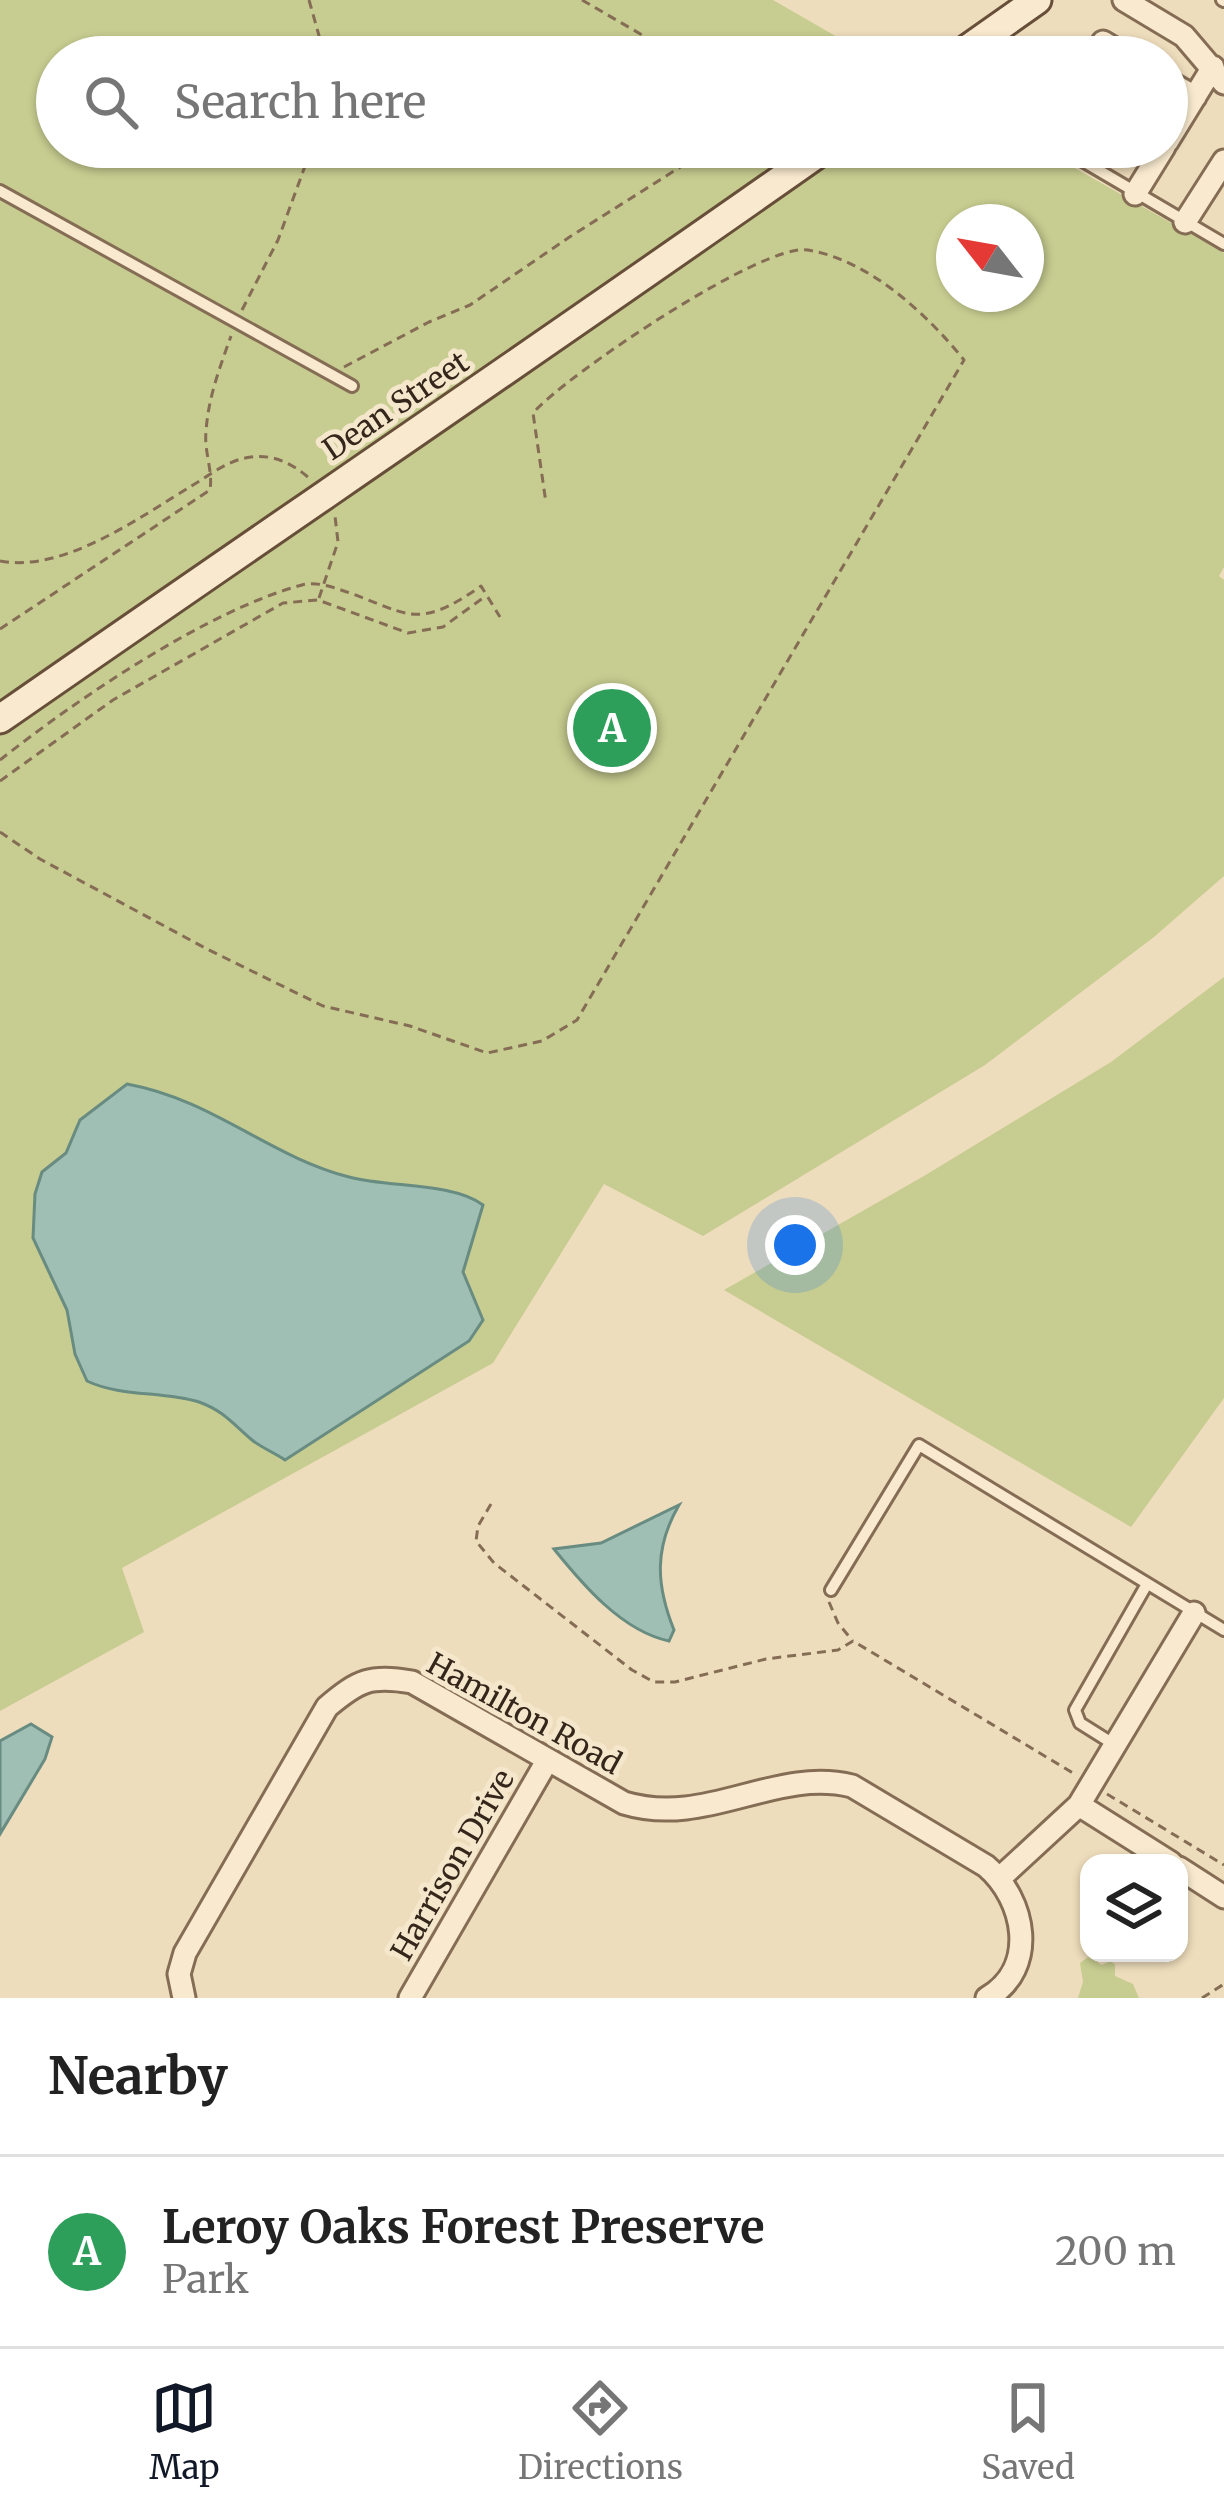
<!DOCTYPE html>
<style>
:root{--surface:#fff;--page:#f6f6f6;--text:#222;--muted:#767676;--line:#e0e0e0;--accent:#111827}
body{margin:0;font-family:Merriweather,serif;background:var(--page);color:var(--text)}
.controls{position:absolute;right:36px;bottom:36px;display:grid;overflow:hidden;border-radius:24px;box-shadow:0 3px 9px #0004}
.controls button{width:108px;height:108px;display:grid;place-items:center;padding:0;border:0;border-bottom:3px solid var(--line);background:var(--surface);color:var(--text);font:60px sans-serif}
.compass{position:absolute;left:936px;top:204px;width:108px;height:108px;border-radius:50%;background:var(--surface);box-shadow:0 3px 9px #0004;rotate:301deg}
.you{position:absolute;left:795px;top:1245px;width:42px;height:42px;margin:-30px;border:9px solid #fff;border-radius:50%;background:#1a73e8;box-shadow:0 0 0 18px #1a73e833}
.badge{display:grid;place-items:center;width:78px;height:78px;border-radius:50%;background:var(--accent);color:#fff;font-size:39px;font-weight:700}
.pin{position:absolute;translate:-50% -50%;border:6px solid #fff;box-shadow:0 3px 12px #0006}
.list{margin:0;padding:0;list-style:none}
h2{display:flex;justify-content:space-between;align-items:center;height:156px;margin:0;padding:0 48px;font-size:51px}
h2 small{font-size:39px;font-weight:400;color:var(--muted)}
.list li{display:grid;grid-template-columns:78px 1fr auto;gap:36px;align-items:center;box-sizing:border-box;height:192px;padding:0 48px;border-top:3px solid var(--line)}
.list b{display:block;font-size:45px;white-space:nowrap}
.list p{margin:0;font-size:39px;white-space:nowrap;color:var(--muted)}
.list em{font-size:39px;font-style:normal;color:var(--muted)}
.icon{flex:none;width:66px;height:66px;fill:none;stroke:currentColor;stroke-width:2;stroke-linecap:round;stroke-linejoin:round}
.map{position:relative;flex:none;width:1224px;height:1998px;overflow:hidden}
.search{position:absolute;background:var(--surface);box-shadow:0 3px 9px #0004;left:36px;right:36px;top:36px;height:132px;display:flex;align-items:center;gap:30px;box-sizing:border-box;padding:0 42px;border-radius:66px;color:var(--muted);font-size:45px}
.sheet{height:348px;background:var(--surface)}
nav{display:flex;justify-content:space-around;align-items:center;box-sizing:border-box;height:168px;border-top:3px solid var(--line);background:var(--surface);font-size:33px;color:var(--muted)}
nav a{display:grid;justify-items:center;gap:6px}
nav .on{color:var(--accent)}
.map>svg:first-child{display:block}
.green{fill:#c7cc90;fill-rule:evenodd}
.water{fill:#a0bfb4;stroke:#688c81;stroke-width:3}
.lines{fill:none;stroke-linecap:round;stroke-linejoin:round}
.lane-casing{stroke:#856d55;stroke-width:16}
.street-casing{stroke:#856d55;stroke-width:27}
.secondary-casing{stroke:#674e39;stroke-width:33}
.path{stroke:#856d55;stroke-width:3;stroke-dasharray:9 6;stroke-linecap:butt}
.lane{stroke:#f9eacf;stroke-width:10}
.street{stroke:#f9eacf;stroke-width:21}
.secondary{stroke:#f9eacf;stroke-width:27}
.labels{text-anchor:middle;stroke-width:10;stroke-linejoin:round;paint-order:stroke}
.street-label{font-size:30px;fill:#34261b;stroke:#f5e7cb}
</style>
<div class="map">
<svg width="1224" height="1998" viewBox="0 0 1224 1998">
<rect width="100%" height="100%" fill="#eeddbc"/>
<path class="green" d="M0,0h773l99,57h-815v90h745l33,19 28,-19h175l186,106v314l-5,9 5,4v296l-70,61 -169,128 -282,171 -99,-52 -111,179 -371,205 22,64 -144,79zM954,222h72v72h-72z
M1224,977v421l-93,129 -407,-237 200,-114 187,-114z
M1088,1957l14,8 9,-4 4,4v11l18,8 6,14h-61l5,-16 -3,-19z"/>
<path class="water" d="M127,1084c87,16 141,72 222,93 41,11 103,5 134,28l-20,67 20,48 -14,21 -184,119c-10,-7 -23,-12 -33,-20 -19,-16 -28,-29 -53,-38 -37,-11 -78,-5 -112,-21l-12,-27 -8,-44 -34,-72 2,-44 7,-22 24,-19 14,-33z
M679,1505c-25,43 -23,80 -5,125l-5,11c-47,-10 -86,-56 -115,-92l47,-6z
M31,1724l21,13 -7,22 -45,75v-93z"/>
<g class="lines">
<defs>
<path id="lane" d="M1222,0l2,1
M1059,147l165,97
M0,191l352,195
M831,1590l88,-145 305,185
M1115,1745l-35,-22 -5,-13 72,-126"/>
<path id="street" d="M1124,0l60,36 40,47
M1103,42l25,15
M1167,81l28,16
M1167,142l46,-75
M1135,194l29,-47
M1185,222l39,-61
M1079,1805l92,58
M1179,1868l45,29
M1000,1878l79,-73 115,-192
M184,1998l-5,-24 6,-21 142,-246c32,-27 43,-32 85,-25l212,121c82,25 151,-36 228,-17l134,80c39,33 53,102 1,132
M410,1998l137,-237"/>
<path id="secondary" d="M956,57l81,-57
M0,719c275,-191 553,-379 827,-572"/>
</defs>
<use href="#lane" class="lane-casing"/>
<use href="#street" class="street-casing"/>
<use href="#secondary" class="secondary-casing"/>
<path class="path" d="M309,0l16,57
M582,0l98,57
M242,310l36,-70 34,-93
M344,367l85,-45 41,-17 101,-69 141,-89
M0,561c64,12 140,-44 193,-76 20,-12 35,-25 58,-28 23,-3 42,7 58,21
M319,598l19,-56 -3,-26
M0,629l210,-139c3,-20 -6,-38 -4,-58 2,-34 14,-65 25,-96
M0,760c77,-61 208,-150 302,-175 11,-3 25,0 36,4 69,22 75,45 143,-3l19,31
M0,781l113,-81 170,-97 35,-3 90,33 35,-6 40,-29
M0,832l40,27 167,90 116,57 87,20 77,27 55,-12 35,-21 387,-660c-37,-46 -95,-100 -156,-110 -45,-8 -243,126 -275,163l13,90
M491,1504l-13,22 -2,15 18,22 138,107 22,12h21l91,-23 72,-9 15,-9 220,132
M829,1602l9,21 13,16
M1107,1794l117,71
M1202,1998l22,-14"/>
<use href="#lane" class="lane"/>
<use href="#street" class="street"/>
<use href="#secondary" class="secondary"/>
</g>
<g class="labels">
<g class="street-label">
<text transform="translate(396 406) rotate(-34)" y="10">Dean Street</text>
<text transform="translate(524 1714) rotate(29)" y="10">Hamilton Road</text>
<text transform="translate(453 1865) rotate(-60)" y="10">Harrison Drive</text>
</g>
</g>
</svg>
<div class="controls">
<button><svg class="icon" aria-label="layers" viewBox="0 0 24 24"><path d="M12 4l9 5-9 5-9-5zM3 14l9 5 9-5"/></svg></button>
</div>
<svg class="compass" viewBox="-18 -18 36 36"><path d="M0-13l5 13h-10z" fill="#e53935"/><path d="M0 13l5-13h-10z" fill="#767676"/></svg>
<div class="you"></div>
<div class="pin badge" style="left:612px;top:728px;background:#2e9e5b">A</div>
<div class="search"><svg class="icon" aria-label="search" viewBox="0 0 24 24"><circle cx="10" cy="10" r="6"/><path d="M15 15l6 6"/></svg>Search here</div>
</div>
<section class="sheet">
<h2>Nearby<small></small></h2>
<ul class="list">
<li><span class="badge" style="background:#2e9e5b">A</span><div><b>Leroy Oaks Forest Preserve</b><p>Park</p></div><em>200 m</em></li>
</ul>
</section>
<nav>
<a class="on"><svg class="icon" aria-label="map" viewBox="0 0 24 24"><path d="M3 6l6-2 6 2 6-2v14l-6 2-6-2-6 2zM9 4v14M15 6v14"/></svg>Map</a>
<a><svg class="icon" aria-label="directions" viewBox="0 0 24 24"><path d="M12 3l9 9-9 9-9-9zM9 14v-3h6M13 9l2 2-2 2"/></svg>Directions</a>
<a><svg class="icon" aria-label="saved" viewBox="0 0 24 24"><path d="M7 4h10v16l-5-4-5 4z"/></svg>Saved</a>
</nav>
